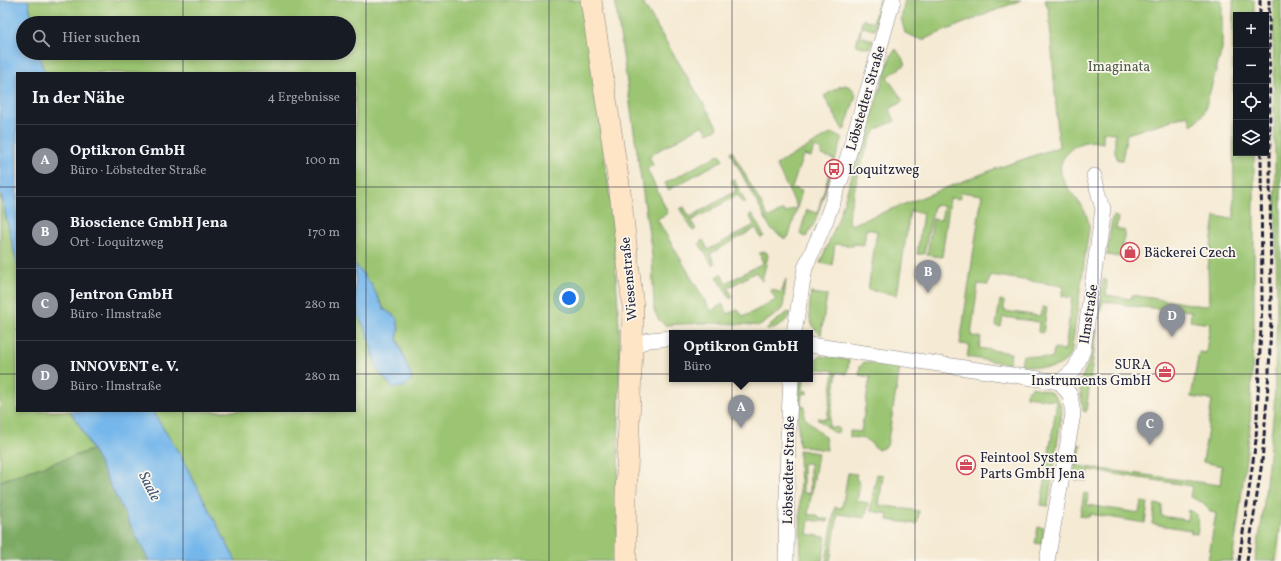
<!DOCTYPE html>
<html lang="de">
<meta charset="utf-8">
<style>
:root{--surface:#171b24;--page:#20242c;--text:#f1f3f6;--muted:#9ea1a6;--line:#363941;--accent:#8c9099}
body{margin:0;font-family:Vollkorn,serif;background:var(--page);color:var(--text)}
.controls{position:absolute;right:12px;top:12px;display:grid;overflow:hidden;border-radius:0px;box-shadow:0 2px 6px #0003}
.controls button{width:36px;height:36px;display:grid;place-items:center;padding:0;border:0;border-bottom:1px solid var(--line);background:var(--surface);color:var(--text);font:20px sans-serif}
.you{position:absolute;left:569px;top:298px;width:14px;height:14px;margin:-10px;border:3px solid #fff;border-radius:50%;background:#1a73e8;box-shadow:0 0 0 6px #1a73e833}
.badge{display:grid;place-items:center;width:26px;height:26px;border-radius:50%;background:var(--accent);color:#fff;font-size:13px;font-weight:700}
.pin{position:absolute;translate:-50% -33px;filter:drop-shadow(0 1px 2px #0008)}
.pin::after{content:'';position:absolute;top:21px;width:14px;height:12px;background:inherit;clip-path:polygon(0 0,100% 0,50% 100%)}
.popup{position:absolute;left:669px;top:330px;width:144px;height:52px;box-sizing:border-box;display:grid;place-content:center;border-radius:0px;background:var(--surface);filter:drop-shadow(0 1px 3px #0005);font-size:13px;white-space:nowrap;color:var(--muted)}
.popup b{font-size:15px;color:var(--text)}
.popup::after{content:'';position:absolute;left:50%;top:100%;margin-left:-8px;border:8px solid transparent;border-top-color:var(--surface)}
.list{margin:0;padding:0;list-style:none}
h2{display:flex;justify-content:space-between;align-items:center;height:52px;margin:0;padding:0 16px;font-size:17px}
h2 small{font-size:13px;font-weight:400;color:var(--muted)}
.list li{display:grid;grid-template-columns:26px 1fr auto;gap:12px;align-items:center;box-sizing:border-box;height:72px;padding:0 16px;border-top:1px solid var(--line)}
.list b{display:block;font-size:15px;white-space:nowrap}
.list p{margin:0;font-size:13px;white-space:nowrap;color:var(--muted)}
.list em{font-size:13px;font-style:normal;color:var(--muted)}
.icon{flex:none;width:22px;height:22px;fill:none;stroke:currentColor;stroke-width:2;stroke-linecap:round;stroke-linejoin:round}
.map{position:relative;flex:none;width:1281px;height:561px;overflow:hidden}
.search{position:absolute;background:var(--surface);box-shadow:0 2px 6px #0003;left:16px;top:16px;width:340px;height:44px;display:flex;align-items:center;gap:10px;box-sizing:border-box;padding:0 14px;border-radius:22px;color:var(--muted);font-size:15px}
.panel{position:absolute;background:var(--surface);box-shadow:0 2px 6px #0003;left:16px;top:72px;width:340px;height:340px;border-radius:0px}
.map>svg:first-child{display:block}
.green{fill:#9bc572;stroke:#5e7456;fill-rule:evenodd}
.forest{fill:#7caa64;stroke:#4f6650}
.water{fill:#76b7eb;stroke:#4c6c93}
.lines{fill:none;stroke-linecap:round;stroke-linejoin:round}
.street-casing{stroke:#8c8687;stroke-width:16}
.secondary-casing{stroke:#8c8687;stroke-width:22}
.street{stroke:#fff;stroke-width:15}
.secondary{stroke:#fde5c5;stroke-width:21}
.rail{stroke:#22223b;stroke-width:3;stroke-dasharray:6 3;stroke-linecap:butt}
.grid{fill:none;stroke:#22223b;stroke-width:1;stroke-opacity:0.55}
.labels{text-anchor:middle;stroke-width:3.5;stroke-linejoin:round;paint-order:stroke}
.park-label{font-size:14px;fill:#4c5b4e;stroke:#fbf7ec}
.street-label{font-size:14px;fill:#22223b;stroke:#fbf7ec}
.poi-label{font-size:14px;fill:#22223b;stroke:#fbf7ec;text-anchor:start}
.water-label{font-size:15px;font-style:italic;fill:#3f5679;stroke:#fbf7ec}
</style>
<div class="map">
<svg width="1281" height="561" viewBox="0 0 1281 561">
<rect width="100%" height="100%" fill="#fbf7ec"/>
<filter id="ink" filterUnits="userSpaceOnUse"><feTurbulence type="fractalNoise" baseFrequency=".025" numOctaves="2"/><feDisplacementMap in="SourceGraphic" scale="8" xChannelSelector="R" yChannelSelector="G"/><feConvolveMatrix kernelMatrix="1 2 1 2 8 2 1 2 1" color-interpolation-filters="sRGB"/></filter>
<filter id="wash" filterUnits="userSpaceOnUse"><feTurbulence type="fractalNoise" baseFrequency=".012" numOctaves="4" result="noise"/><feDisplacementMap in="SourceGraphic" scale="16" xChannelSelector="R" yChannelSelector="G"/><feGaussianBlur stdDeviation="0.9" result="paint"/><feColorMatrix in="noise" values="0 0 0 0 0 0 0 0 0 0 0 0 0 0 0 0 0 1.4 0 .05"/><feComposite in="paint" operator="in"/></filter>
<g filter="url(#wash)">
<rect width="100%" height="100%" fill="#f5ead3"/>
<path class="green" d="M28,0h553l15,91 17,129 7,124 -3,217h-381l-55,-105 -29,-45h203v-102l13,26 9,35 28,-11 -8,-20 2,-10 -2,-11 -13,-9 -12,-23 -17,-22v-191h-309l-4,-7 -3,-13h310v-30h-316z
M615,0h26l77,128 -10,5 -5,-8 -54,31 4,9 -6,4 21,44 -11,6 54,92 11,-7 6,10 10,-5 5,8 33,-17 -5,-9 1,-2 9,4 5,-14 -3,30 -23,17c-32,-4 -63,-3 -95,-1l-6,-5 -5,-10 -2,-55z
M879,0h3l-7,30 -13,-3 -2,9 13,4 -2,7 -4,1 -11,-3 7,-26 10,3z
M905,0h116l-99,40 -17,-7 -4,-15z
M1045,0h177v49l-18,64 -12,13 -4,-11 -61,19 -5,26h-4l-3,-7v-20l-12,-1v11c-11,-3 -23,-2 -32,6 -29,27 11,46 17,71 1,3 1,6 1,9l-18,125c-14,20 -29,13 -50,11l2,-10 29,4 2,-10 11,1 7,-52 -10,-2 1,-10 -73,-11 -2,10 -10,-1 -7,52 10,1 -2,11 32,5 -2,11 -42,-7 2,-12 -9,-1 22,-149 -21,-3 -1,7 -10,-1 -8,59 -15,-2 6,-36 8,1 3,-14 -10,-1 -10,49h-7l6,-41 -13,-2 -13,84 -29,-5 9,-59 -11,-2 -2,16 -10,-1 -1,2 -18,-2 -3,21 -12,-2 18,-43 52,-163 6,-8 10,15 -19,13 16,24 -13,8 5,12c-6,3 -13,5 -17,8 -13,10 -26,71 -30,89l3,7 141,-55 67,-23 -10,-136z
M1233,0h21v15h-18v138h18v166l-4,108 -12,95 -6,39h-24l8,-48 -6,-1 -6,-9 -14,-6 2,-11 -103,-16 -2,11 -11,-1 -3,-3 5,-33 3,1 -3,21 142,19 2,-19 -19,-4 9,-62 -21,-3 8,-45 7,1 4,-29 -20,-3 1,-10 -52,-4 -36,-6 -4,15h-2l6,-36 2,-1 2,2 -1,14 25,4 1,-4 71,11 6,-2 -1,-36 7,-52 19,3z
M1273,0h8v522l-5,39h-21l7,-41 12,-111 3,-94z
M845,85c6,2 9,4 11,10l-11,34 -2,1 -19,-34 15,-9z
M832,133l10,6 -27,83 -9,15 -4,-1 -2,-3 7,-23 10,3 17,-54 -13,-4 1,-5 -8,-3 -3,10 -8,-2 -11,33 10,3 -13,45 -4,3 -14,-10 -41,-77 2,-1 37,67 14,-8 2,3 12,-6 -21,-42z
M720,154l3,6 -55,30 -3,-7z
M734,180l12,23 -3,1 -5,-9 -47,26 5,8 -3,2 -13,-22 4,-2 6,10 46,-26 -5,-10z
M0,190l17,75v146h53l11,17 11,22 -92,31z
M752,214l12,22 -3,2 -5,-10 -46,26 5,9 -3,2 -13,-22 4,-3 5,10 46,-25 -5,-10z
M1114,216l3,1 1,2 -2,9 9,3 -5,26 -13,-2 5,-37z
M764,251l3,2 1,3 -6,25 -6,-9 -28,16 5,9 -3,2 -13,-23 4,-2 5,9 37,-20 -4,-10z
M811,293l16,2 -6,40c-15,-13 -12,-24 -10,-42z
M1000,300l4,1v10l36,5 2,-9 5,1 -4,25 -5,-1 1,-10 -36,-5 -2,10 -5,-1z
M788,312l3,1c-6,10 -13,16 -24,17l1,-3z
M1095,328l2,1 -11,83 -3,-1 -3,-22 1,-9 10,-23z
M821,356l28,4 -2,14 -10,-2 -8,55 10,1v4l-5,1 -17,-15 10,1 7,-48 -23,-3 -1,7v-13z
M864,362l36,5 -13,79 -9,4 -12,-11 -16,-2v-6l11,1 9,-55 -11,-2 1,-8z
M800,379h4l-1,11 4,1v3l-5,-1 -1,12 4,2 -1,10 21,20 2,13 -28,-4 -1,-26z
M1031,387c17,3 27,5 31,24l-14,95 -7,-1 16,-104 -31,-5v-3z
M799,450l19,3 -10,62h9l3,4h8v3l-19,-2 -2,14 19,3 -4,24h-21zM803,463h7v30h-7z
M848,473l9,1 -1,4 4,6 -3,17 11,2 -3,15 -27,-4 -8,47h-4l9,-54 7,1z
M877,474l6,1 -4,30 40,6 -2,13 -30,-4 1,-6 -18,-3z
M1084,493l4,1 -1,11 52,8 2,-11 7,1 -3,20 -55,-9 -1,3 -9,-1z
M1155,504l7,1 -1,11 26,4 1,-10c13,3 11,14 9,24l-6,-1v-3l-39,-6z
M1038,527l6,1 -2,16 -7,-1z"/>
<path class="forest" d="M92,450l57,111h-149v-80z"/>
<path class="water" d="M0,0h28l5,23h-10v30h16l3,13 4,7h-29v192l-17,-75z
M355,264l17,22 12,23 13,9 2,11 -2,10 15,40 -7,8 -12,1 -16,-18 -9,-35 -13,-26z
M70,411h82l29,45 55,105h-87l-68,-133z"/>
</g>
<g filter="url(#ink)">
<g class="lines">
<defs>
<path id="street" d="M794,333l11,-65 21,-48 16,-44 27,-90 24,-86
M810,345l250,37
M632,346l17,-6 23,-2
M1060,382l15,-13 8,-19 20,-141 -9,-33
M786,561l2,-124 3,-58
M1047,561l26,-147 -3,-19 -10,-13"/>
<path id="secondary" d="M591,0l29,191 13,116 -1,39 -6,150v65"/>
</defs>
<use href="#street" class="street-casing"/>
<use href="#secondary" class="secondary-casing"/>
<use href="#street" class="street"/>
<use href="#secondary" class="secondary"/>
<path class="rail" d="M1260,0v15
M1239,561l17,-121 6,-136 -1,-151
M1247,561l15,-99 7,-90 2,-54 -2,-318"/>
</g>
</g>
<path class="grid" d="M183,0v23M366,0v561M549,0v561M732,0v561M915,0v561M1098,0v561M183,53v20M0,187h17M355,187h926M0,374h17M355,374h926M183,411v150"/>
<defs>
<symbol id="bus-ring" viewBox="-11 -11 22 22"><circle r="9.5" fill="#fbf7ec" stroke="#d1495b" stroke-width="1.5"/><path d="M-5-6H5V4H4V6H2V4H-2V6H-4V4H-5ZM-3.5-4V0h7V-4ZM-3.5 1.2v1.5H-2V1.2ZM2 1.2v1.5H3.5V1.2Z" fill="#d1495b"/></symbol>
<symbol id="shop-ring" viewBox="-11 -11 22 22"><circle r="9.5" fill="#fbf7ec" stroke="#d1495b" stroke-width="1.5"/><path d="M-5-2.5h2.3a2.7 3.5 0 0 1 5.4 0H5L5.5 6h-11ZM-1.5-2.5h3a1.5 2.3 0 0 0-3 0Z" fill="#d1495b"/></symbol>
<symbol id="office-ring" viewBox="-11 -11 22 22"><circle r="9.5" fill="#fbf7ec" stroke="#d1495b" stroke-width="1.5"/><path d="M-6-3h4V-5.5h4V-3h4V5H-6ZM-1-4.5V-3h2v-1.5ZM-6 0V1H6V0Z" fill="#d1495b"/></symbol>
</defs>
<g fill-rule="evenodd">
<use href="#bus-ring" x="823" y="158" width="22" height="22"/>
<use href="#shop-ring" x="1119" y="241" width="22" height="22"/>
<use href="#office-ring" x="1154" y="361" width="22" height="22"/>
<use href="#office-ring" x="955" y="454" width="22" height="22"/>
</g>
<g class="labels">
<g class="park-label">
<text x="1119" y="71">Imaginata</text>
</g>
<g class="street-label">
<text transform="translate(865 98) rotate(-74)" y="5">Löbstedter Straße</text>
<text transform="translate(628 279) rotate(-95)" y="5">Wiesenstraße</text>
<text transform="translate(1088 314) rotate(-81)" y="5">Ilmstraße</text>
<text transform="translate(788 470) rotate(-89)" y="5">Löbstedter Straße</text>
</g>
<g class="poi-label">
<text x="848" y="174">Loquitzweg</text>
<text x="1144" y="257">Bäckerei Czech</text>
<text x="1151" y="369" text-anchor="end">SURA<tspan x="1151" dy="16">Instruments GmbH</tspan></text>
<text x="980" y="462">Feintool System<tspan x="980" dy="16">Parts GmbH Jena</tspan></text>
</g>
<g class="water-label">
<text transform="translate(150 486) rotate(63)" y="5">Saale</text>
</g>
</g>
</svg>
<div class="controls">
<button>+</button>
<button>−</button>
<button><svg class="icon" aria-label="locate" viewBox="0 0 24 24"><circle cx="12" cy="12" r="6"/><path d="M12 2v4M12 18v4M2 12h4M18 12h4"/></svg></button>
<button><svg class="icon" aria-label="layers" viewBox="0 0 24 24"><path d="M12 4l9 5-9 5-9-5zM3 14l9 5 9-5"/></svg></button>
</div>
<div class="you"></div>
<div class="pin badge" style="left:741px;top:428px">A</div>
<div class="popup"><b>Optikron GmbH</b>Büro</div>
<div class="pin badge" style="left:928px;top:293px">B</div>
<div class="pin badge" style="left:1150px;top:445px">C</div>
<div class="pin badge" style="left:1172px;top:337px">D</div>
<div class="search"><svg class="icon" aria-label="search" viewBox="0 0 24 24"><circle cx="10" cy="10" r="6"/><path d="M15 15l6 6"/></svg>Hier suchen</div>
<section class="panel">
<h2>In der Nähe<small>4 Ergebnisse</small></h2>
<ul class="list">
<li><span class="badge">A</span><div><b>Optikron GmbH</b><p>Büro · Löbstedter Straße</p></div><em>100 m</em></li>
<li><span class="badge">B</span><div><b>Bioscience GmbH Jena</b><p>Ort · Loquitzweg</p></div><em>170 m</em></li>
<li><span class="badge">C</span><div><b>Jentron GmbH</b><p>Büro · Ilmstraße</p></div><em>280 m</em></li>
<li><span class="badge">D</span><div><b>INNOVENT e. V.</b><p>Büro · Ilmstraße</p></div><em>280 m</em></li>
</ul>
</section>
</div>
